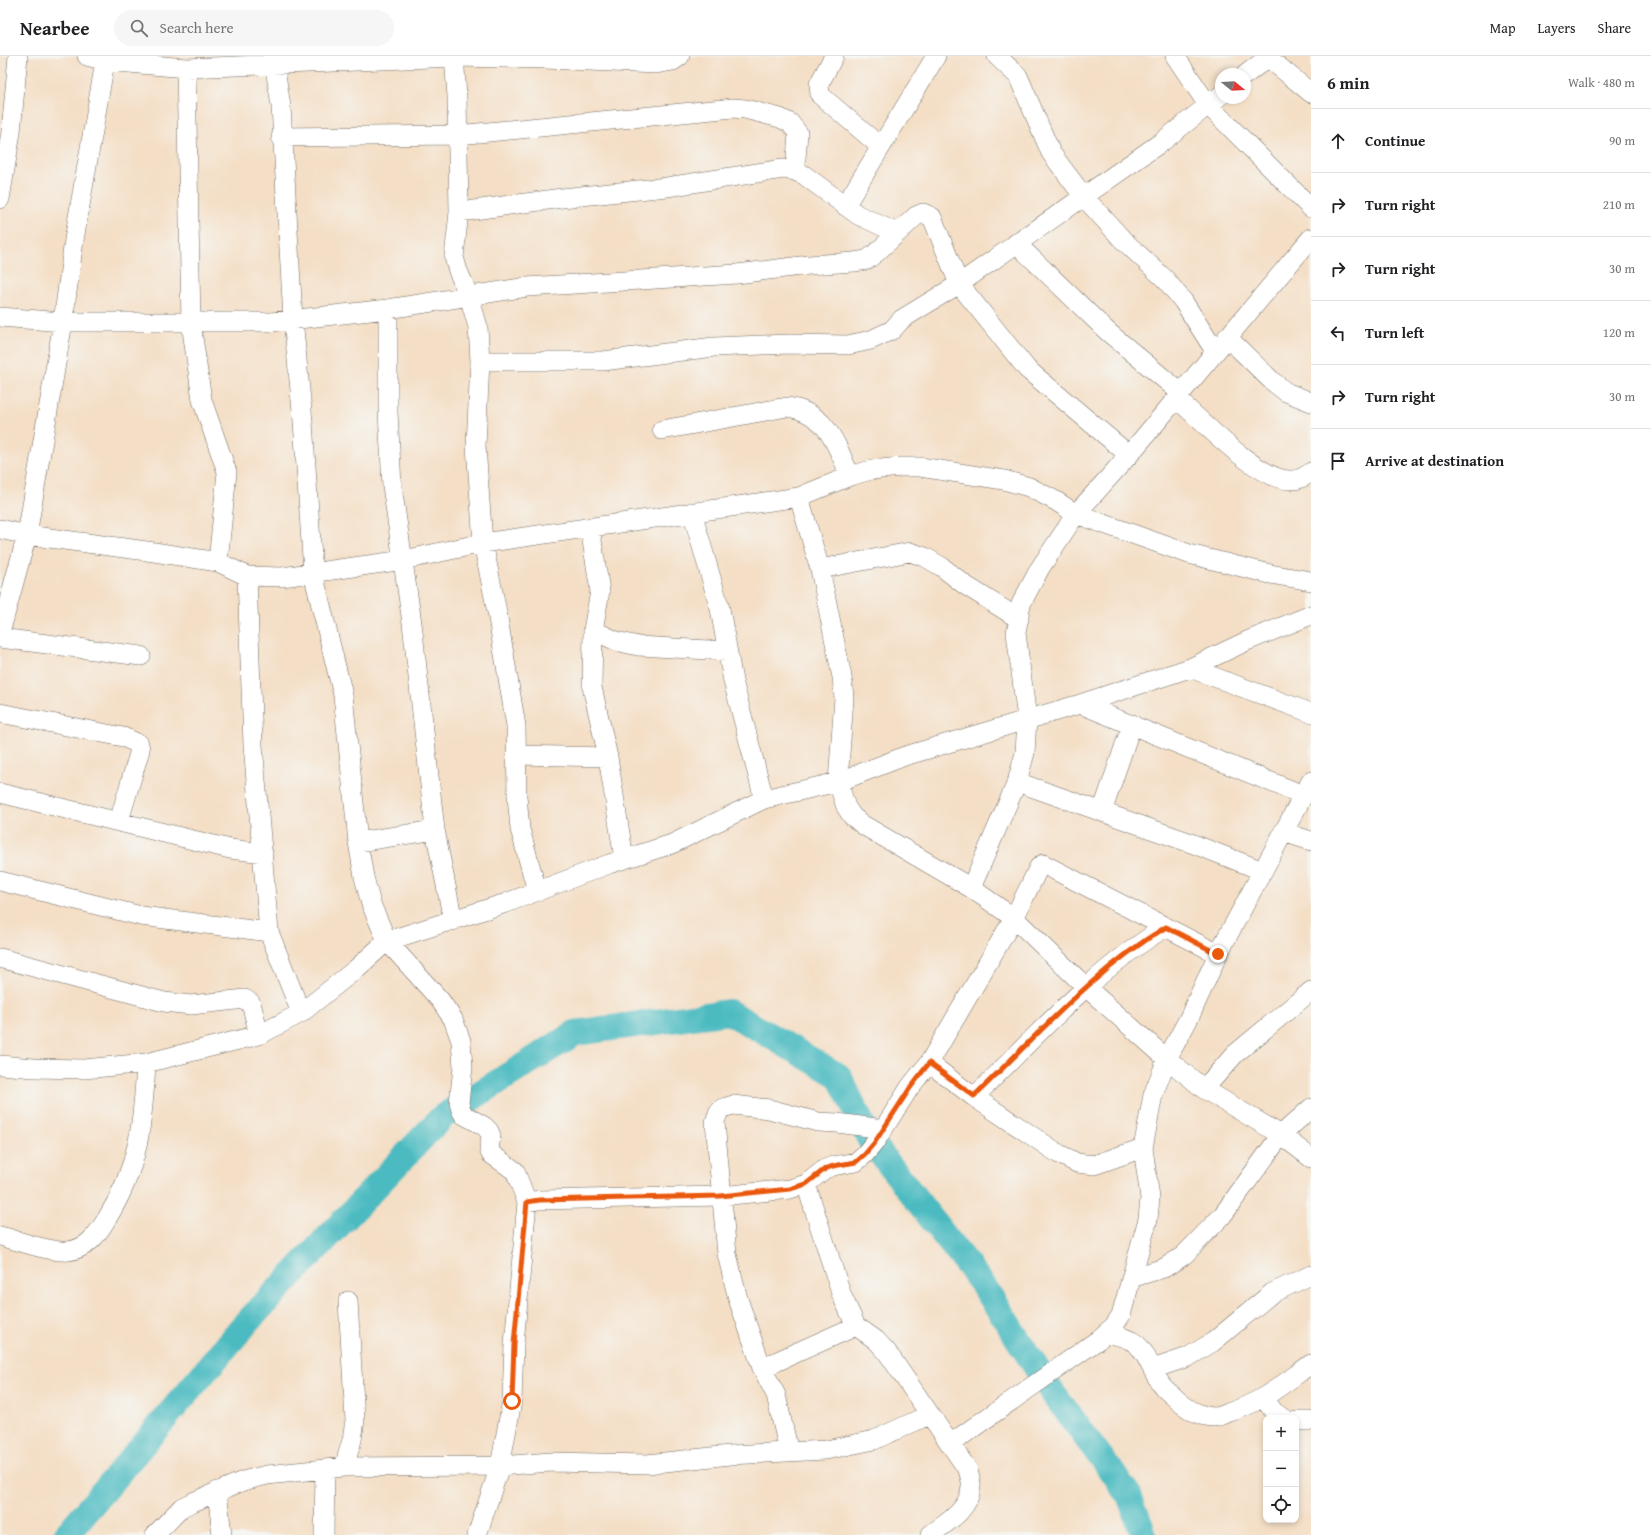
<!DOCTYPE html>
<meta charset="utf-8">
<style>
:root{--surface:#fff;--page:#f6f6f6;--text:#202124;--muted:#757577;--line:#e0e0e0}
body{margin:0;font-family:"Gentium Book Plus",serif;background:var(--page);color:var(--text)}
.controls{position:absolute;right:12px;bottom:12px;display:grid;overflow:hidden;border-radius:8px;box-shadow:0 2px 6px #0003}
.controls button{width:36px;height:36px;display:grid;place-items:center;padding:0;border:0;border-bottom:1px solid var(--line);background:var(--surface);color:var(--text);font:20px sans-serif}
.compass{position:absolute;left:1215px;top:12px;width:36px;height:36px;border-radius:50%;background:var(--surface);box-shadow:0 2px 6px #0003;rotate:108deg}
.stop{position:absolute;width:12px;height:12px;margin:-9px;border:3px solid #ea580c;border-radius:50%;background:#fff}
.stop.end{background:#ea580c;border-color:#fff;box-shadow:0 1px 4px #0008}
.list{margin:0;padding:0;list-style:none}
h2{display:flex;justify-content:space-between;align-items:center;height:52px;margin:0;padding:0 16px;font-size:17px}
h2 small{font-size:13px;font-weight:400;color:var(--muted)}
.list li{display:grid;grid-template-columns:26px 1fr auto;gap:12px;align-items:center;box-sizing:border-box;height:64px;padding:0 16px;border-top:1px solid var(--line)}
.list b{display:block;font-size:15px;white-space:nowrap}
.list em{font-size:13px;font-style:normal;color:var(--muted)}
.icon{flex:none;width:22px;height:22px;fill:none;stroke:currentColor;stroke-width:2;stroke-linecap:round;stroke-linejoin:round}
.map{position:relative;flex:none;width:1311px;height:1479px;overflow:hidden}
header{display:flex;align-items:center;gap:24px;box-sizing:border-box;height:56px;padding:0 20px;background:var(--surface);border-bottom:1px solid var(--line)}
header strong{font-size:19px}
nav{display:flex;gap:22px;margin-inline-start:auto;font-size:14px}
.search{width:280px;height:36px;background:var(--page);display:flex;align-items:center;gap:10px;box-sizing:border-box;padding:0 14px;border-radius:22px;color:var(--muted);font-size:15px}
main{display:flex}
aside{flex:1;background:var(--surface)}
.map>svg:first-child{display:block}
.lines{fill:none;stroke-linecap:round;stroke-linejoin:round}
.river{stroke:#4cbbc1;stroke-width:26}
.minor-casing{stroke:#716a61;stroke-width:20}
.minor{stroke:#fff;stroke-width:19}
.route{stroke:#ea580c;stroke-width:5}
</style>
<header>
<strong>Nearbee</strong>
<div class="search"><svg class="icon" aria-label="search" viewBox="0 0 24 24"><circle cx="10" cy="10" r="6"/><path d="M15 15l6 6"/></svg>Search here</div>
<nav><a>Map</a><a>Layers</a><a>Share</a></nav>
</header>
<main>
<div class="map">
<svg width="1311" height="1479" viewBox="0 0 1311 1479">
<rect width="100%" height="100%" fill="#f6f6f2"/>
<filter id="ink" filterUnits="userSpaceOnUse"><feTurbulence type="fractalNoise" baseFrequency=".025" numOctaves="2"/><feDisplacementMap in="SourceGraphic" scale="8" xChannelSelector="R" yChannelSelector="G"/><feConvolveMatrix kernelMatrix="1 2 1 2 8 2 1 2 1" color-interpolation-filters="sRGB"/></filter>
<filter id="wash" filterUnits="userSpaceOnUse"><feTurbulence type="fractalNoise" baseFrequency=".012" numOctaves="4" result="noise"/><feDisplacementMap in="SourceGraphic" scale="16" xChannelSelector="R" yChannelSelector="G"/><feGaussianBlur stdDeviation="0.9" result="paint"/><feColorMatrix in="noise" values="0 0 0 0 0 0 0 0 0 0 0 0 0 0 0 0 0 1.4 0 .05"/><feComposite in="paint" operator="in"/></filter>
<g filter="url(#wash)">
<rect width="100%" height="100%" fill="#f4dec5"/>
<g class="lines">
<path class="river" d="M66,1479l182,-214 194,-204 133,-84 154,-21 110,64 31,64 113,145 69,107 77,103 15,40"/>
</g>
</g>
<g filter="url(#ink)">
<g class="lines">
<defs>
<path id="minor" d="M87,0l19,5 80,7 268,-11 91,2 111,5 17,-3 7,-5
M273,0l8,50 12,213 10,102 10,152 30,122 15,147 6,35 7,27 16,37 53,59 13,19 8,22 2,26 -4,36 2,7 3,5 20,11 5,5 2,5 -2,14 2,4 24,17 12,31 -13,142 -2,57 -12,65 -23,69
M454,0l3,40 2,116 -5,45 4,14 11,25 9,31 2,34 -4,85 7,97 14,69 19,114 1,70 3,33 17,62
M834,0l-15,28 1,11 61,52
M997,0l21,20 33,77 33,44 39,43 43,40 17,21 32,50
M1175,0l33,49 103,103
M1266,0l45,37
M186,12l5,255 11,77 25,72 -9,90
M1245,19l25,-19
M281,81l177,-2 275,-27 12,1 35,9 10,5 8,10 -3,38
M0,143l11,-67 7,-76
M845,150l91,-150
M459,156l103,-14 105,-11 116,-18 12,2 9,4 54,40 39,18
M1016,187l92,89 73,61
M388,253v103l4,74 20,137 23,207 18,91
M0,261l63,5h208l117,-13 139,-22 210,-13 72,-9 45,-3 13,-2 10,-8 39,-36 7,-3 9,4 27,67 68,85 102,86
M1227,281l45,44 14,11 25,10
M480,305h123l111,-14 76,-3 58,1 23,-5 21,-10 10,-11 57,-35 204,-143 58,-46
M1176,342c24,21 85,85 116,82 6,0 14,-4 19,-8
M662,374l125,-23c40,5 49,37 63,69
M799,441l21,72 22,108 2,21 -6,84 8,25 6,9 11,9 108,63 43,30 73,70 80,71 37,30 77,46 30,23
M692,456l28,97 13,72 31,118
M590,472l10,63 -7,39 -1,57 16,70 16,102
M0,473l27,6 127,17 64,10 29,14 35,1 122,-17 79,-17 316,-46 51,-21 21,-6 30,-3h19l84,13 25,7 27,14 20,13 113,40 81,20 41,7
M820,513l90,-17 15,5 17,10 23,18 54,34
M247,520l6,169 16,187 32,81
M593,574l23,11 22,5 89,5
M0,577l27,-98 36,-213 11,-82 32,-184
M0,582l141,18
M1190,612l121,45
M1080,648l223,91
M0,657l123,24 16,7 1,6 -21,71
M517,699l91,2
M1017,726l174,61 72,28
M0,737l230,56 33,4
M1102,756l30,-88
M1283,776l28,9
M358,786l77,-12
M0,825l141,35 128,16
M971,832l46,-106 8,-29 2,-34 -11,-86 5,-29 19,-36 36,-54 53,-59 182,-217
M0,902l164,44 27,3 54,-6 6,4 8,32
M929,1007l45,34 85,57 18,9 17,2 49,-17
M0,1009l34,3 50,1 62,-6 113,-28 42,-22 55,-44 31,-28 119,-38 103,-39 63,-20 92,-45 74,-17 67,-26 175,-52 110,-36 57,-27 64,-26
M1204,1033l31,-35 76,-63
M974,1041c61,-59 119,-126 192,-170
M806,1128l36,112 14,30 20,14 11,12 81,118c1,5 4,11 3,16 -1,24 -24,36 -41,49
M527,1146l12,-2 182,-4 69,-7 16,-5 19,-15 8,-3 23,-4 9,-8 10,-12 35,-55 19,-24 85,-145 25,-51 4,-3 175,90
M0,1180c16,4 53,17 68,15 19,-2 29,-16 38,-31 33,-52 37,-97 40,-157
M1131,1222l33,-10 19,-12 39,-40 59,-81 30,-27
M1106,1277c40,8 34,16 53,48 3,6 9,11 14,15 11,11 24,20 40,21 4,0 10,-2 14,-4 34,-10 56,-29 84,-49
M762,1312l94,-42
M1153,1313l35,-12 25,-15 59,-49 39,-18
M1264,1342l10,14 9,6
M1296,1365h15
M950,1388l148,-104 16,-14 7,-11 27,-96 2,-21 -7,-50 10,-53 14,-36 22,-41 29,-64 93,-173
M789,1396l-13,-57 -14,-27 -24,-69 -11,-45 -12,-132 3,-9 5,-5 10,-3 36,4 49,13 19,1 47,6
M344,1411l8,-27 3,-20 -7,-119
M217,1435l5,44
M155,1479l27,-28 11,-5 50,-21 24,-6 77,-8 156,-1 50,-4 97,2 83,-9 96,-5 48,-10 55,-25
M324,1479l1,-66"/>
</defs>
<use href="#minor" class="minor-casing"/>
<use href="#minor" class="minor"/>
</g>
</g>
<g class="lines" filter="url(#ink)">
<path class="route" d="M512,1345l2,-57 13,-142 12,-2 181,-4 70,-7 16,-5 19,-15 8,-3 23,-4 9,-8 10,-12 35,-54 19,-25 45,33c61,-58 119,-125 192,-169l52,27"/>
</g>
</svg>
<div class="controls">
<button>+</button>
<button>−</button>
<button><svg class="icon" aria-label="locate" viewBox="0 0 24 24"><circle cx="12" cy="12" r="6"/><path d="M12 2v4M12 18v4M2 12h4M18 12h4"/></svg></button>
</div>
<svg class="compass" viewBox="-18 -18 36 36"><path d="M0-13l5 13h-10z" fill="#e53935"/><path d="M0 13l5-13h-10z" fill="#757577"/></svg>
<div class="stop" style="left:512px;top:1345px"></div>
<div class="stop end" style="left:1218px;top:898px"></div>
</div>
<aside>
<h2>6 min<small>Walk · 480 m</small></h2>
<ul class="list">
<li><svg class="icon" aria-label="ahead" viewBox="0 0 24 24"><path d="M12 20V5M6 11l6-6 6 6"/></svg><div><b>Continue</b></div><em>90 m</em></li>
<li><svg class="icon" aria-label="right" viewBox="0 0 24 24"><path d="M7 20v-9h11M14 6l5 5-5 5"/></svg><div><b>Turn right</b></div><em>210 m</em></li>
<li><svg class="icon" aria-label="right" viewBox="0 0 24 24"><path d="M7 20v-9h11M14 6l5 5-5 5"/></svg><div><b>Turn right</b></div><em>30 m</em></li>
<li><svg class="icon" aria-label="left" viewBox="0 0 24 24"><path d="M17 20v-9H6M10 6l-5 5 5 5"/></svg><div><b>Turn left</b></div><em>120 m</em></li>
<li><svg class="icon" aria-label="right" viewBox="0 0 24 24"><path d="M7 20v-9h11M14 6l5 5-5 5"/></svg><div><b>Turn right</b></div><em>30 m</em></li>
<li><svg class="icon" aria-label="arrive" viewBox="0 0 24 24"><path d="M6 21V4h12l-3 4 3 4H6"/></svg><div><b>Arrive at destination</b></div></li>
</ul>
</aside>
</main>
